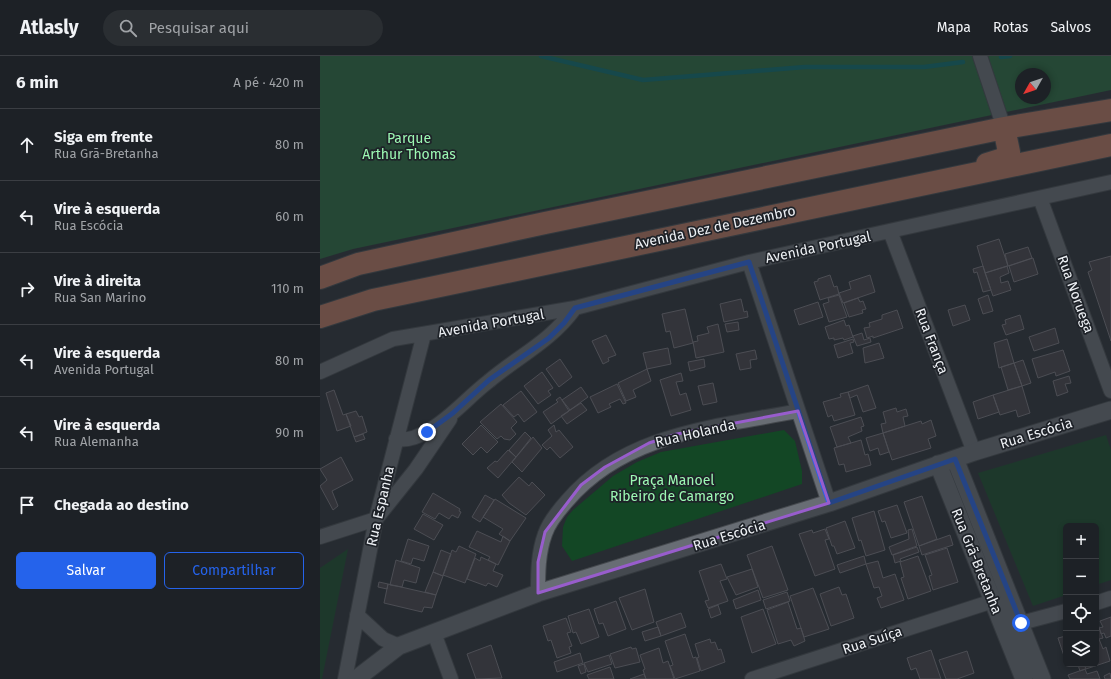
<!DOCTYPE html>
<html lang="pt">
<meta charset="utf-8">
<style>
:root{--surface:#1d2126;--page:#2a2e32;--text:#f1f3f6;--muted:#a0a3a7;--line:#3b3e43;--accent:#2563eb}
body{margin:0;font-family:"Fira Sans",sans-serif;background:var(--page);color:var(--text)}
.controls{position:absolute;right:12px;bottom:12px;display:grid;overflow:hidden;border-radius:6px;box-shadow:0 2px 6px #0003}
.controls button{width:36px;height:36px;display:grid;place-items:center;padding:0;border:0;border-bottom:1px solid var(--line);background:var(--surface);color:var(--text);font:20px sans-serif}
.compass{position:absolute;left:695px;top:12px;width:36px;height:36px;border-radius:50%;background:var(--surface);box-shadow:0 2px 6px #0003;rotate:230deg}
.stop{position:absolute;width:12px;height:12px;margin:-9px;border:3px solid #2563eb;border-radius:50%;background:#fff}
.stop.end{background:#2563eb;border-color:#fff;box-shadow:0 1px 4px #0008}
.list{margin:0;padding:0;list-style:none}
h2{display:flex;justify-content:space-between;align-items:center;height:52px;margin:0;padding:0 16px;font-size:17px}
h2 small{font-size:13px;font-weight:400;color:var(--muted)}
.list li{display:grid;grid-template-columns:26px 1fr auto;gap:12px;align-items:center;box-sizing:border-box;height:72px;padding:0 16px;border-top:1px solid var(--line)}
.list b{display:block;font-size:15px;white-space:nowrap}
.list p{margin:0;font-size:13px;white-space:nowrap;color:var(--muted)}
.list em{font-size:13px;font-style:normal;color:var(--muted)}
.actions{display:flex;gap:8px;padding:12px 16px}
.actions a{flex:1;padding:9px 0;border:1px solid var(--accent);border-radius:6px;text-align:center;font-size:14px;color:var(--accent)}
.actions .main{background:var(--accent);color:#fff}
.icon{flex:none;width:22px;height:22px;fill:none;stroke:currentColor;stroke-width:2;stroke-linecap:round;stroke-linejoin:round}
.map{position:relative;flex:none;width:791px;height:623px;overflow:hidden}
header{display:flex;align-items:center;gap:24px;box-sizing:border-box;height:56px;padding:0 20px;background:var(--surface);border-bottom:1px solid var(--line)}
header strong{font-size:19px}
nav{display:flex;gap:22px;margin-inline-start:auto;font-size:14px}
.search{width:280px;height:36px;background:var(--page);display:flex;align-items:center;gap:10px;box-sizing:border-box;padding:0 14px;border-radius:22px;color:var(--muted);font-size:15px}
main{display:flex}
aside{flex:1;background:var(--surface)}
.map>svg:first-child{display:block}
.green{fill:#134725}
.forest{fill:#24683a;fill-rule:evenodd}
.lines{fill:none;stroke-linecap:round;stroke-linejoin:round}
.stream{stroke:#036a6c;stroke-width:4.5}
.building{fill:#433f46;stroke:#79757d}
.minor-casing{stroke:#45494e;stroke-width:16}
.tertiary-casing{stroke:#45494e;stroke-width:19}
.trunk-casing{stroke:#45494e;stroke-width:24}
.minor{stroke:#686d74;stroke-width:14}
.tertiary{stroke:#686d74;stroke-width:17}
.trunk{stroke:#bc765d;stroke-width:22}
.route{stroke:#2563eb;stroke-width:5}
.marked{fill:none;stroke:#985dcc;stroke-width:3;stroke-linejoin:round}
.labels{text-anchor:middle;stroke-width:3.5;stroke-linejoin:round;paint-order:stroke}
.park-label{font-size:14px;fill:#9cf8b3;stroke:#1e2228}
.street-label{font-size:14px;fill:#edf0f4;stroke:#1e2228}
</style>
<header>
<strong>Atlasly</strong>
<div class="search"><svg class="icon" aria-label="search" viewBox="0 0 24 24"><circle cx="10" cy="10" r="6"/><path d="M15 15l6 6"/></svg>Pesquisar aqui</div>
<nav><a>Mapa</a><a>Rotas</a><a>Salvos</a></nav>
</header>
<main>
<aside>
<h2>6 min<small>A pé · 420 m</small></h2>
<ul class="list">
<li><svg class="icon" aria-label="ahead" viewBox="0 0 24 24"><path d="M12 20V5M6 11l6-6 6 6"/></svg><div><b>Siga em frente</b><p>Rua Grã-Bretanha</p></div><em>80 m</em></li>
<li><svg class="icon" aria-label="left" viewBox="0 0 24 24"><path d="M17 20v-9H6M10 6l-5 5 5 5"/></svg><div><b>Vire à esquerda</b><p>Rua Escócia</p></div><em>60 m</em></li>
<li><svg class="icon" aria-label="right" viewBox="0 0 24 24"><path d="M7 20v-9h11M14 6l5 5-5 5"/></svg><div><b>Vire à direita</b><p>Rua San Marino</p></div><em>110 m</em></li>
<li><svg class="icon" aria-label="left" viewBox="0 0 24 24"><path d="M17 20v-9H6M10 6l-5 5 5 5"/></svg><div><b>Vire à esquerda</b><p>Avenida Portugal</p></div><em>80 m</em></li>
<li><svg class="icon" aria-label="left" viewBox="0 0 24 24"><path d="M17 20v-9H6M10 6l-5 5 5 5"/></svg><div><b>Vire à esquerda</b><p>Rua Alemanha</p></div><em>90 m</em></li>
<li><svg class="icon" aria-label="arrive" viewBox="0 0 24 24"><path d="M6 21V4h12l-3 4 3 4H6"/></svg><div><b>Chegada ao destino</b></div></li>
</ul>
<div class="actions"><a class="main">Salvar</a><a>Compartilhar</a></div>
</aside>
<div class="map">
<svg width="791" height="623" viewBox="0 0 791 623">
<rect width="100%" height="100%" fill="#272c32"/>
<path class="green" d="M464,374l11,11 7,30v13l-230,77 -10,-15 1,-19 4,-10 6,-7 40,-34 24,-14 24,-10z
M786,379l5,15v130l-15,5v-59h-30v69l-33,11 -55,-133z
M28,493l-26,130h-2v-111z"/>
<path class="forest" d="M0,0h791v34l-758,159 -33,10zM701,18h24v24h-24z"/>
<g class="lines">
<path class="stream" d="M221,0l102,24 162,-13h119l39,-5
M681,1l9,-1"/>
</g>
<path class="building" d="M679,183l9,27 -23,7 -8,-27z
M708,191l4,11 -24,8 -3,-12z
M791,200v85l-23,-69 4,-2 -3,-8z
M713,202l5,16 -24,8 -5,-16z
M663,210l8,24 -8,2 -6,-20 -3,1 -1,-4z
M687,210l2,7 -9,4 1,6 7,-2 3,9 -18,6 -8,-23z
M510,219l4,12 3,-1 2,8 -19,6 -6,-18 4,-1v-2z
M550,219l5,17 -32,11 -4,-10 12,-4 -2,-7z
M519,239l8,22 -18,5 -6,-18 6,-2 -1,-4z
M668,239l5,16 -10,3 -5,-15z
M538,242l2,4 3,-1 3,8 -4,1 1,3 -14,4 -5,-14z
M421,243l3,13 3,-1 1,6 -24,5 -4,-18z
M498,246l5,15 -24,8 -5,-15z
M645,249l5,15 -17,6 -5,-16z
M365,253l8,34 -19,5 -4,-17 -4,1 -4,-18z
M577,254l6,18 -30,10v-2l-6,2 -3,-10 6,-1 -1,-4 13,-4v-4z
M700,259l4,14 -18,6 -4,-10 4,-1 -1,-4z
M524,264l2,6 3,-1 4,12 -9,3 -1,-2 -9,2v-2l-5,1 -4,-12z
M418,266l1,8 -12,2 -2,-8z
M398,268l6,28 -28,6 -3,-16 5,-1 -1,-5 12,-3 -2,-6z
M735,272l4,15 -25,8 -5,-14z
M542,277l2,7 6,-2 1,4 -14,4 -4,-10z
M286,279l10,20 -8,3 1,3 -6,3 -11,-23z
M533,283l1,3 -4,1 3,10 -15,5 -4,-13z
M687,283l7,24 -15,5 -5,-25z
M559,287l5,15 -19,5 -2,-15z
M348,292l3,16 -24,5 -4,-16z
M435,294l2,9 -7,1 1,8 -11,2 -4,-16z
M743,294l7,21 -14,5 -1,-4 -17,6 -6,-19z
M240,303l12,18 -13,10 -13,-18z
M384,303l1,8 -15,4 -2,-9z
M703,304l8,23 -9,3 -8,-23z
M694,307l8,23 -14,4 -7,-23z
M327,313l4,12 -18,9 3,7 -10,4 -8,-18z
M222,316l11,16 -5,3 3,4 -13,9 -14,-18z
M361,317l2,8 -7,1 4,13 6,-2 5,17 -20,6 -11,-36z
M749,320l2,7 -6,1 3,8 -11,4 -4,-15z
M393,327l4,19 -14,3 -5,-19z
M297,328l9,19 -3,1 -3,-5 -11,5 2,3 -13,6 -8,-16z
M548,329l8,23 -13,4 -6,-17 -7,3 -2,-6z
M702,330l8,27 -12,4 -2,-7 -16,5 -7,-20z
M261,331l7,10 -18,13 -8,-10z
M14,334l9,25 3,-1 5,12 -14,5 -11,-38z
M201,335l16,21 -13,10 -6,-8 -4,3 -11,-12z
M528,336l7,23 -21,6 -2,-6 -4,2 -5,-15 18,-5 -1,-3z
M673,339l6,17 -21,7 -5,-17z
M240,341l9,14 -18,13 -8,-12 15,-10 -2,-2z
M261,347l6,7 -20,14 -6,-8z
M181,348l16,18 -6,6 5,6 -6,6 -6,-1 -3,-3 -4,3 -17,-17z
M576,352l1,4 9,-3 2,7 -5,1 2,9 -22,7 -2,-9 5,-1 -3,-11z
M36,355l3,6 3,-1 5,16 -13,5 -8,-23z
M541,361l3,9 -3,1 1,4 -14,6 3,6 -14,4 -7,-20z
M611,364l5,16 -8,3 3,9 -39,12 -9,-27 38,-12 1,3z
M161,369l17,17 -11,11 -6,-6 -8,8 -11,-11z
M234,369l2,7 3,-2 14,17 -13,11 -10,-11 -3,3 -5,-5 10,-9 -4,-6z
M205,376l6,6 -15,19 -7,-7z
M563,377l6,19 -9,3 -2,-7 -8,3 -4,-13z
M43,378l2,5 -9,3 -2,-5z
M213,381l9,11 -20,24 -10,-10z
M541,384l4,15 3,-1 3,11 -25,7 -2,-8 -5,1 -5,-17z
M188,394l8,7 -18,21 -11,-10 8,-7 2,1z
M21,401l12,23 -21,11 6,15 -5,4 -13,-24 7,-6 -7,-11z
M199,421l10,9 3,-4 13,13 -19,20 -17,-12 -7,-8z
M113,437l27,16 -1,2 2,1 -3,6 -6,-3 -3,4 -10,-6 -4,6 -13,-7z
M165,439l9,5 -14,22 -8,-5z
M602,440l15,43 -18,7 -15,-44z
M175,443l31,19 -16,23 -11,-7 4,-5 -20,-12z
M577,449l10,28 -16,5 -6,-17 -3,1 -4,-11z
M554,455l11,39 -19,6 -5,-16 -2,1 -7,-23z
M103,458l20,11 -9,15 -20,-11z
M525,465l10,27 -18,6 -3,-8h-2l-6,-18z
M505,473l4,10 -4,1 10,29 -20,7 -16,-42 13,-4 1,3z
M592,473l5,17 -25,9 -3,-8 20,-8 -1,-9z
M157,475l24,11 2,-6 7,5 -12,24 -10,-5 2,-3 -21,-10z
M630,479l3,10 -31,10 -3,-9z
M88,483l21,7 -5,15 -11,-3 -2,6 -10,-3z
M139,490l17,8 -11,29 -22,-8 9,-25 4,2z
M452,490l16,44 -25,8 -16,-43z
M597,491l2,5 -19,7 1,2 -6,2 -2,-8z
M627,492l11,34 -25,8 -4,-14 3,-1 -7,-20z
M121,494l10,4 -8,22 -10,-4z
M544,500l2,8 -26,9 -3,-8z
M598,500l13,35 -23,8 -7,-21 3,-1 -4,-15z
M161,501l15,7 -3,7 10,4 -6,12 -9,-4 -2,3 -19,-7 8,-21 5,3z
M76,504l24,8 -4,15 -12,-3 -2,7 -12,-2z
M558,505l5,17 12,-4 9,26 -23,8 -4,-10 5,-2 -3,-9 -5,1 -8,-24z
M401,508l6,15 -7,2 8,20 -20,7 -3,-7 4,-1 -10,-29z
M432,513l6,18 -22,8 -9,-18z
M113,516l10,4 -7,19 -11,-3z
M59,526l9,2 -1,5 -9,-2z
M68,528l48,11 -4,13 -8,-1 -2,5 -38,-9z
M519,531l3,8 4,-1 8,24 -23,8 -11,-32z
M493,532l16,41 -25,8 -14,-41z
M325,533l9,33 -22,8 -13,-32z
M438,534l3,10 -25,9 -3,-9z
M467,536l3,9 -24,8 -3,-9z
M296,545l10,28 -18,7 -5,-13 -4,1 -5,-15z
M468,546l9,27 4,-1 4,13 -11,5 -3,-6 -13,4 -11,-34z
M398,549l3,9 -10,4 -3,-9z
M269,553l10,28 -18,7 -5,-12 -3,1 -5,-17z
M443,553l13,35 -24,9 -11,-36z
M361,557l5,14 -25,9 -5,-14z
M791,561v19l-5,2 -2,-5 -3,1 -2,-6 4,-1 -3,-6z
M246,562l5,14 -4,1 5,13 -3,1 2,6 -14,5 -6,-18 -3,1 -5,-15z
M777,566l6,16 -4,1 4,10 3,-2 4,14 -24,8 -2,-5h12z
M338,571l3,9 -16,5 -3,-9z
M365,578l8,24 3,-1 4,14 -25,8 -5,-13 3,-1 -8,-24z
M746,580v22l-1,1 -7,-21z
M390,583l1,4 4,-1 3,8 3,-1 4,13 -24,9 -4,-13 2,-1 -4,-13z
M171,589l11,33 -26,1 -9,-25z
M311,591l1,2 4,-1 4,14 -25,6 -5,-14z
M339,592l4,15 5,-2 6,18h-28l-3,-9 2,-1 -5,-14z
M611,594l10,29h-21l-4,-11 -5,2 -4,-12z
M647,595l7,22 -17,6h-11l-7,-19z
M260,597l3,10 -26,9 -3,-10z
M289,599l3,9 -24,8 -4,-9z
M264,608l2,8 -5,2 -3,-8z
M764,608l2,5 -6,2 -2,-6z
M290,611l4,12h-25l-2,-4z
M765,613l2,5 10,-3 3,8h-30l-2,-4z
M790,617l1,6h-6l-1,-3z
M324,618l2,5h-16z"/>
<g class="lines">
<defs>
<path id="minor" d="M660,0l24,72
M720,142l71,193
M570,175l84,221
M429,206l80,241
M0,316l73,-33 182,-31 174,-46 362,-80
M76,383c11,2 22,-2 32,-8 23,-13 40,-34 61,-50 31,-26 61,-39 86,-73
M0,481l56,-18 40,-50 34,-50
M218,537c0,-20 0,-40 7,-59 4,-12 14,-24 22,-33 58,-68 149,-74 231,-90
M776,547l15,-5
M37,559l26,24 16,7
M701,567l45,-12
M114,577l17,46
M25,623l31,-160 48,-185
M432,623l241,-78"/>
<path id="tertiary" d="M635,403l87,220
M618,408l86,215
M36,623l43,-33 139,-53 291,-90 145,-51 137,-42"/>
<path id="trunk" d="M667,108l16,-5 6,-7 -5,-24
M0,222l38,-14 187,-41 459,-95 107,-18
M0,261l53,-17 738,-155"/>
</defs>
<use href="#minor" class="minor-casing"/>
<use href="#tertiary" class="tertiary-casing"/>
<use href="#trunk" class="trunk-casing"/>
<use href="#minor" class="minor"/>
<use href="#tertiary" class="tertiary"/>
<use href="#trunk" class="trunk"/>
</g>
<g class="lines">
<path class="route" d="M107,376l26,-19 36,-33 60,-42 15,-15 11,-15 174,-46 80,241 126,-44 66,164"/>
</g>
<path d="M0 0H791V623H0ZM478,355l31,92 -291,90v-31l7,-30 36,-47 24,-18 44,-24 28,-9z" fill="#272c32" fill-opacity=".55" fill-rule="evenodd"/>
<path class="marked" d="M478,355l31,92 -291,90v-31l7,-30 36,-47 24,-18 44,-24 28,-9z"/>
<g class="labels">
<g class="park-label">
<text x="89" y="87">Parque<tspan x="89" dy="16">Arthur Thomas</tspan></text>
<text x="352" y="429">Praça Manoel<tspan x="352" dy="16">Ribeiro de Camargo</tspan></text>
</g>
<g class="street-label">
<text transform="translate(395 171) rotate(-12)" y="5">Avenida Dez de Dezembro</text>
<text transform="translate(498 191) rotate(-12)" y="5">Avenida Portugal</text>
<text transform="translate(756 238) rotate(70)" y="5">Rua Noruega</text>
<text transform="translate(171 267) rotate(-10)" y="5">Avenida Portugal</text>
<text transform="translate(612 285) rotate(69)" y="5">Rua França</text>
<text transform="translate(375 377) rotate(-13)" y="5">Rua Holanda</text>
<text transform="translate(716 377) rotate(-17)" y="5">Rua Escócia</text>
<text transform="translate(60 450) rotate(-77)" y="5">Rua Espanha</text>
<text transform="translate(409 479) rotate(-17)" y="5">Rua Escócia</text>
<text transform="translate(657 505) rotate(68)" y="5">Rua Grã-Bretanha</text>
<text transform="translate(552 584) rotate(-18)" y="5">Rua Suíça</text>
</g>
</g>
</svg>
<div class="controls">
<button>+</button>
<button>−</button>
<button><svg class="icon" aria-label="locate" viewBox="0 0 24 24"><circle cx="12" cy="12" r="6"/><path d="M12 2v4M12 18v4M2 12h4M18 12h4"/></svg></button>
<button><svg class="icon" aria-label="layers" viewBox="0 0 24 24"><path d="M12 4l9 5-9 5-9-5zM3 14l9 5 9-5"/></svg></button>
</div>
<svg class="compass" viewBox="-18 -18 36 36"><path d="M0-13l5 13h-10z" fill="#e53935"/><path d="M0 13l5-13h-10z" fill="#a0a3a7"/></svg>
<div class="stop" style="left:701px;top:567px"></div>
<div class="stop end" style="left:107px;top:376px"></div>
</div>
</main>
